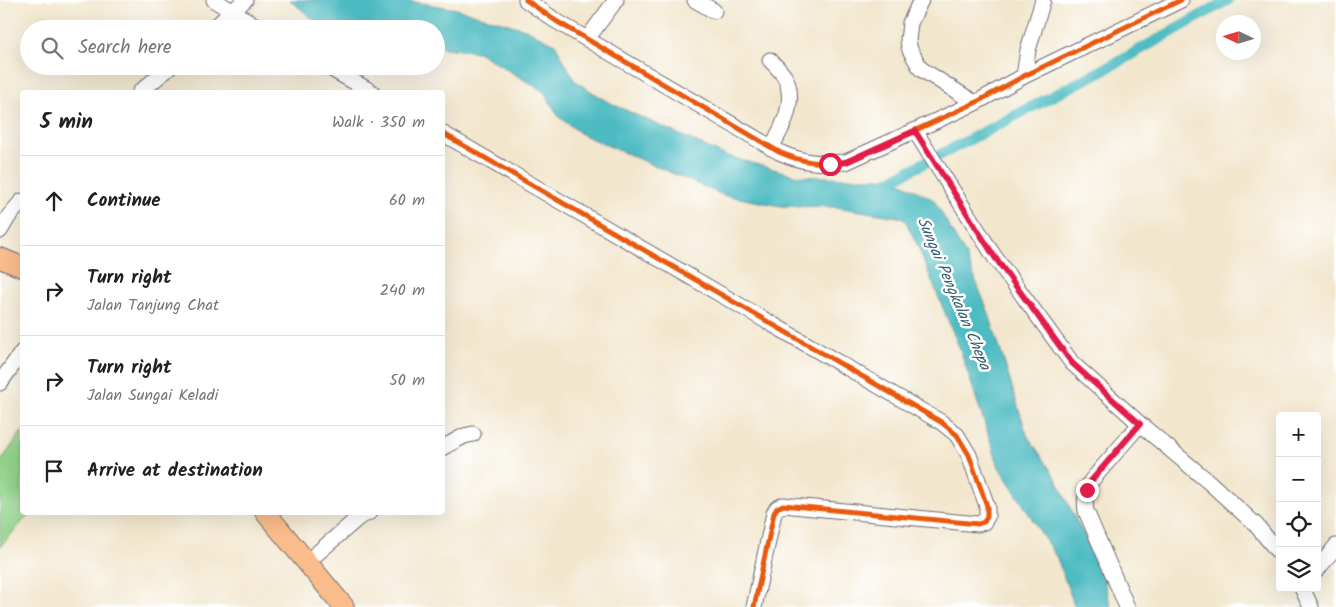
<!DOCTYPE html>
<meta charset="utf-8">
<style>
:root{--surface:#fff;--page:#f2f2f2;--text:#202124;--muted:#757577;--line:#e0e0e0}
body{margin:0;font-family:Kalam,sans-serif;background:var(--page);color:var(--text)}
.controls{position:absolute;right:15px;bottom:15px;display:grid;overflow:hidden;border-radius:5px;box-shadow:0 5px 20px #0002}
.controls button{width:45px;height:45px;display:grid;place-items:center;padding:0;border:0;border-bottom:1px solid var(--line);background:var(--surface);color:var(--text);font:25px sans-serif}
.compass{position:absolute;left:1216px;top:15px;width:45px;height:45px;border-radius:50%;background:var(--surface);box-shadow:0 5px 20px #0002;rotate:274deg}
.stop{position:absolute;width:15px;height:15px;margin:-11px;border:4px solid #e11d48;border-radius:50%;background:#fff}
.stop.end{background:#e11d48;border-color:#fff;box-shadow:0 1px 5px #0008}
.list{margin:0;padding:0;list-style:none}
h2{display:flex;justify-content:space-between;align-items:center;height:65px;margin:0;padding:0 20px;font-size:21px}
h2 small{font-size:16px;font-weight:400;color:var(--muted)}
.list li{display:grid;grid-template-columns:32px 1fr auto;gap:15px;align-items:center;box-sizing:border-box;height:90px;padding:0 20px;border-top:1px solid var(--line)}
.list b{display:block;font-size:19px;white-space:nowrap}
.list p{margin:0;font-size:16px;white-space:nowrap;color:var(--muted)}
.list em{font-size:16px;font-style:normal;color:var(--muted)}
.icon{flex:none;width:28px;height:28px;fill:none;stroke:currentColor;stroke-width:2;stroke-linecap:round;stroke-linejoin:round}
.map{position:relative;flex:none;width:1336px;height:607px;overflow:hidden}
.search{position:absolute;background:var(--surface);box-shadow:0 5px 20px #0002;left:20px;top:20px;width:425px;height:55px;display:flex;align-items:center;gap:12px;box-sizing:border-box;padding:0 18px;border-radius:28px;color:var(--muted);font-size:19px}
.panel{position:absolute;background:var(--surface);box-shadow:0 5px 20px #0002;left:20px;top:90px;width:425px;height:425px;border-radius:5px}
.map>svg:first-child{display:block}
.green{fill:#91d289;stroke:#5a7a62}
.water{fill:#4dbcc2;stroke:#386f7e}
.lines{fill:none;stroke-linecap:round;stroke-linejoin:round}
.canal{stroke:#4dbcc2;stroke-width:11}
.minor-casing{stroke:#6b676e;stroke-width:17}
.major-casing{stroke:#6b676e;stroke-width:22}
.minor{stroke:#fff;stroke-width:15}
.major{stroke:#f9bc8a;stroke-width:20}
.cycleway-casing{stroke:#fff;stroke-width:8}
.cycleway{stroke:#e8590c;stroke-width:5}
.route{stroke:#e11d48;stroke-width:6}
.labels{text-anchor:middle;stroke-width:5;stroke-linejoin:round;paint-order:stroke}
.water-label{font-size:16px;font-style:italic;fill:#336071;stroke:#fff}
</style>
<div class="map">
<svg width="1336" height="607" viewBox="0 0 1336 607">
<rect width="100%" height="100%" fill="#fff"/>
<filter id="ink" filterUnits="userSpaceOnUse"><feTurbulence type="fractalNoise" baseFrequency=".02" numOctaves="2"/><feDisplacementMap in="SourceGraphic" scale="10" xChannelSelector="R" yChannelSelector="G"/><feConvolveMatrix kernelMatrix="1 2 1 2 8 2 1 2 1" color-interpolation-filters="sRGB"/></filter>
<filter id="wash" filterUnits="userSpaceOnUse"><feTurbulence type="fractalNoise" baseFrequency=".0096" numOctaves="4" result="noise"/><feDisplacementMap in="SourceGraphic" scale="20" xChannelSelector="R" yChannelSelector="G"/><feGaussianBlur stdDeviation="1.12" result="paint"/><feColorMatrix in="noise" values="0 0 0 0 0 0 0 0 0 0 0 0 0 0 0 0 0 1.4 0 .05"/><feComposite in="paint" operator="in"/></filter>
<g filter="url(#wash)">
<rect width="100%" height="100%" fill="#f2e6cc"/>
<path class="green" d="M22,431v81l8,1 -30,34v-84z"/>
<path class="water" d="M290,0h112l55,9 68,20 30,15 20,37 33,21 116,53 74,21 52,2h30l22,5 32,17 31,54 24,60 38,121 29,43 18,38 26,50 11,41h-36l-18,-49 -58,-91 -38,-115 -45,-110 -12,-24 -68,-11 -55,-1 -58,-11 -140,-60 -24,-18 -15,-25 -66,-40 -42,-5v-18h-111z"/>
<g class="lines">
<path class="canal" d="M938,156l180,-94 110,-62
M878,187l50,-26"/>
</g>
</g>
<g filter="url(#ink)">
<g class="lines">
<defs>
<path id="minor" d="M214,0l47,29
M526,0l30,21 223,131c24,11 41,12 67,10l129,-59 49,-27 157,-76
M695,0l19,11
M921,0l-11,23 -2,18 2,9 11,19 54,34
M213,29l32,-29
M587,39l29,-39
M770,60c6,6 12,12 16,19 10,24 -3,48 -15,69
M326,66l46,26
M1024,76l4,-26 15,-50
M140,92l31,-26
M915,131l79,125 78,107 68,61 70,59 46,42 24,29
M442,133l499,289 16,13 12,20 18,51v11l-3,5 -6,2 -195,-19 -6,3 -3,5 -20,94
M0,231l9,-15 13,-15
M0,383l22,-31
M442,448l22,-12 9,-2
M307,562l51,-44 12,-6
M1317,570l19,-24
M1302,588l9,19
M1127,607l-41,-96c-2,-11 0,-19 5,-30l49,-57"/>
<path id="major" d="M0,258l22,9
M265,512l79,95"/>
</defs>
<use href="#minor" class="minor-casing"/>
<use href="#major" class="major-casing"/>
<use href="#minor" class="minor"/>
<use href="#major" class="major"/>
<defs>
<path id="cycleway" d="M526,0l30,21 223,131c24,11 41,12 67,10l129,-59 49,-27 157,-76
M442,133l499,289 16,13 12,20 18,51v11l-3,5 -6,2 -195,-19 -6,3 -3,5 -20,94"/>
</defs>
<use href="#cycleway" class="cycleway-casing"/>
<use href="#cycleway" class="cycleway"/>
</g>
</g>
<g class="lines" filter="url(#ink)">
<path class="route" d="M830,164l16,-2 69,-31 79,125 78,107 68,61 -49,57 -4,9"/>
</g>
<g class="labels">
<g class="water-label">
<text transform="translate(955 293) rotate(67)" y="6">Sungai Pengkalan Chepa</text>
</g>
</g>
</svg>
<div class="controls">
<button>+</button>
<button>−</button>
<button><svg class="icon" aria-label="locate" viewBox="0 0 24 24"><circle cx="12" cy="12" r="6"/><path d="M12 2v4M12 18v4M2 12h4M18 12h4"/></svg></button>
<button><svg class="icon" aria-label="layers" viewBox="0 0 24 24"><path d="M12 4l9 5-9 5-9-5zM3 14l9 5 9-5"/></svg></button>
</div>
<svg class="compass" viewBox="-18 -18 36 36"><path d="M0-13l5 13h-10z" fill="#e53935"/><path d="M0 13l5-13h-10z" fill="#757577"/></svg>
<div class="stop" style="left:830px;top:164px"></div>
<div class="stop end" style="left:1087px;top:490px"></div>
<div class="search"><svg class="icon" aria-label="search" viewBox="0 0 24 24"><circle cx="10" cy="10" r="6"/><path d="M15 15l6 6"/></svg>Search here</div>
<section class="panel">
<h2>5 min<small>Walk · 350 m</small></h2>
<ul class="list">
<li><svg class="icon" aria-label="ahead" viewBox="0 0 24 24"><path d="M12 20V5M6 11l6-6 6 6"/></svg><div><b>Continue</b></div><em>60 m</em></li>
<li><svg class="icon" aria-label="right" viewBox="0 0 24 24"><path d="M7 20v-9h11M14 6l5 5-5 5"/></svg><div><b>Turn right</b><p>Jalan Tanjung Chat</p></div><em>240 m</em></li>
<li><svg class="icon" aria-label="right" viewBox="0 0 24 24"><path d="M7 20v-9h11M14 6l5 5-5 5"/></svg><div><b>Turn right</b><p>Jalan Sungai Keladi</p></div><em>50 m</em></li>
<li><svg class="icon" aria-label="arrive" viewBox="0 0 24 24"><path d="M6 21V4h12l-3 4 3 4H6"/></svg><div><b>Arrive at destination</b></div></li>
</ul>
</section>
</div>
